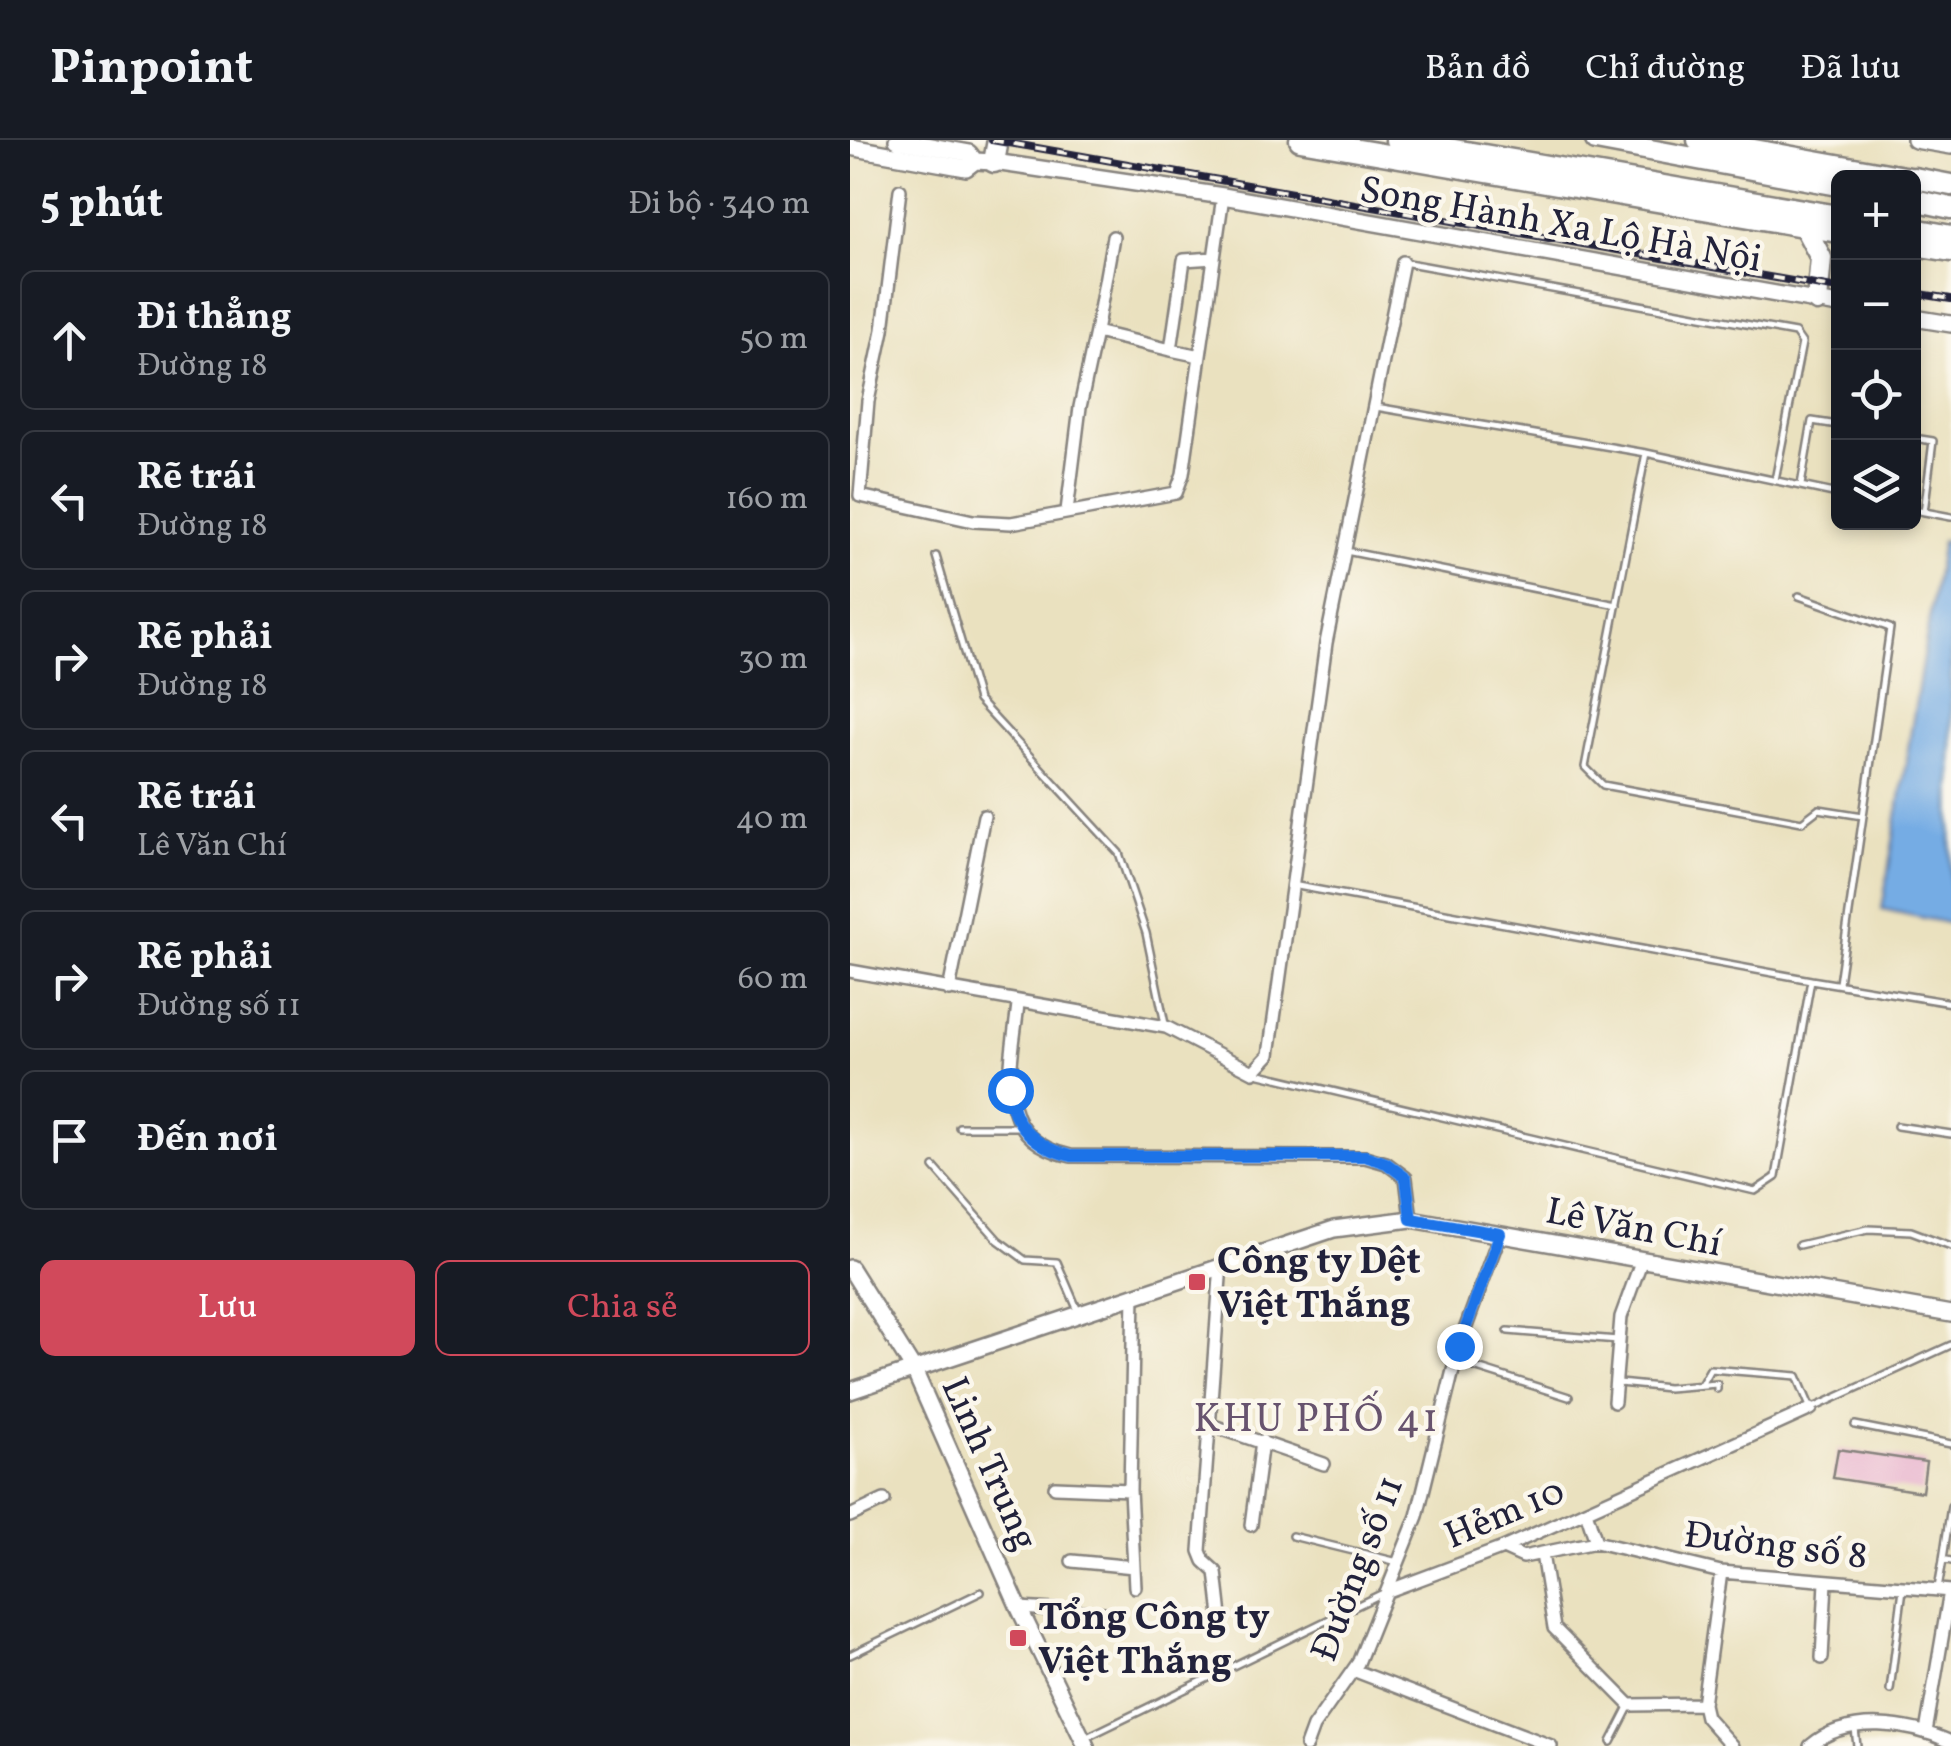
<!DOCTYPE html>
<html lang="vi">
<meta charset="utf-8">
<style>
:root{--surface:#171b24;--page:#20242c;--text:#f1f3f6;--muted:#9ea1a6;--line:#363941;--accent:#d1495b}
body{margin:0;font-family:Vollkorn,serif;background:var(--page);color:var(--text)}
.controls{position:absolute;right:30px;top:30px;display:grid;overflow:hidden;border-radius:15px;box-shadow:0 5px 15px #0003}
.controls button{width:90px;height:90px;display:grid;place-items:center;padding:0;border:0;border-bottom:2px solid var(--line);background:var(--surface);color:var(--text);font:50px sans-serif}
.stop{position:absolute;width:30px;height:30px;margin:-22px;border:8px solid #1a73e8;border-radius:50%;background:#fff}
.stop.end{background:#1a73e8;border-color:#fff;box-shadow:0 2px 10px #0008}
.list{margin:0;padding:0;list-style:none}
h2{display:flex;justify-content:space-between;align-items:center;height:130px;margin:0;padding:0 40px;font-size:42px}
h2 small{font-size:32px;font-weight:400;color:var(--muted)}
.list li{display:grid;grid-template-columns:65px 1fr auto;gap:30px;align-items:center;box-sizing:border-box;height:140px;margin:0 20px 20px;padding:0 20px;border:2px solid var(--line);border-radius:15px}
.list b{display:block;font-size:38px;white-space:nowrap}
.list p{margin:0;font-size:32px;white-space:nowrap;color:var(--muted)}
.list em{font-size:32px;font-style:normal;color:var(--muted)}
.actions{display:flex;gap:20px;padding:30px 40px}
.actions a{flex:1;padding:22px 0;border:2px solid var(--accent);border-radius:15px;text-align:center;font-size:35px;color:var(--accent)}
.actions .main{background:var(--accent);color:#fff}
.icon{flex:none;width:55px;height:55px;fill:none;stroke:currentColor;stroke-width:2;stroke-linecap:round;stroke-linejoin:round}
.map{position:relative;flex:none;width:1101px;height:1606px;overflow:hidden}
header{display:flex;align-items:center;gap:60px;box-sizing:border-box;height:140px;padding:0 50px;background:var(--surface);border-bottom:2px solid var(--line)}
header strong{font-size:48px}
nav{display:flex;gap:55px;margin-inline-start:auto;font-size:35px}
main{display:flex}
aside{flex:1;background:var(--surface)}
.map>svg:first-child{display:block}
.water{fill:#75ace4;stroke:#4c6790;stroke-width:2.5}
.building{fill:#e7afcc}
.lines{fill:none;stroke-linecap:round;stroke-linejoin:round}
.lane-casing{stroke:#86827d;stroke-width:10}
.street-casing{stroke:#86827d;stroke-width:16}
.secondary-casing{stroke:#86827d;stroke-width:20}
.highway-casing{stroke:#86827d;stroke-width:25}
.lane{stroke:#fff;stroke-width:5}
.street{stroke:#fff;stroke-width:11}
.secondary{stroke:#fff;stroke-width:15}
.highway{stroke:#fff;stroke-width:20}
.rail-casing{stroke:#22223b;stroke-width:8}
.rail{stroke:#fbf7ec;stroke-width:4;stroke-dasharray:11;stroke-linecap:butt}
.route{stroke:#1a73e8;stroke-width:12}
.poi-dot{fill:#d1495b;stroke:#fbf7ec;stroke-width:4}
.labels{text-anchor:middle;stroke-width:9;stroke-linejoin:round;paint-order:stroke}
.street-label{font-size:38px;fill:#22223b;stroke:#fbf7ec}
.poi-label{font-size:38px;font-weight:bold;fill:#22223b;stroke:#fbf7ec;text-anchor:start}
.neighbourhood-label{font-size:40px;letter-spacing:2.5px;fill:#67536e;stroke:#fbf7ec}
</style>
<header>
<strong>Pinpoint</strong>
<nav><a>Bản đồ</a><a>Chỉ đường</a><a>Đã lưu</a></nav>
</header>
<main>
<aside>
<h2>5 phút<small>Đi bộ · 340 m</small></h2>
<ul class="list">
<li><svg class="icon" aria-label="ahead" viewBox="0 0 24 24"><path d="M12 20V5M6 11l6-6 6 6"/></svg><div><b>Đi thẳng</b><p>Đường 18</p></div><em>50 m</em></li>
<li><svg class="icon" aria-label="left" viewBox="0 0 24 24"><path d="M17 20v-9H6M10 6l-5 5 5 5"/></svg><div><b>Rẽ trái</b><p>Đường 18</p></div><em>160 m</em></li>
<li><svg class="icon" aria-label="right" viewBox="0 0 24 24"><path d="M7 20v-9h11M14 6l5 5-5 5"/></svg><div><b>Rẽ phải</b><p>Đường 18</p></div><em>30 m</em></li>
<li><svg class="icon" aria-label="left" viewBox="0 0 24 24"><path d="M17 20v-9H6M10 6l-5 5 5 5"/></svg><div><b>Rẽ trái</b><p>Lê Văn Chí</p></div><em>40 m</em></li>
<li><svg class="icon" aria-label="right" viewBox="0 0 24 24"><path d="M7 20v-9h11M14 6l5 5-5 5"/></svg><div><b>Rẽ phải</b><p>Đường số 11</p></div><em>60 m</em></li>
<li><svg class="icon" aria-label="arrive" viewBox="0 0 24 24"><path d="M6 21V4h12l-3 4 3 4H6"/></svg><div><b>Đến nơi</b></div></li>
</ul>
<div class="actions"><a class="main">Lưu</a><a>Chia sẻ</a></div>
</aside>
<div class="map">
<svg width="1101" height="1606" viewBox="0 0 1101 1606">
<rect width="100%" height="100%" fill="#fbf7ec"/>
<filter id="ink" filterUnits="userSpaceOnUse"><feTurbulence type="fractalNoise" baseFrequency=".01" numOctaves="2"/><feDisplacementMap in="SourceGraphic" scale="20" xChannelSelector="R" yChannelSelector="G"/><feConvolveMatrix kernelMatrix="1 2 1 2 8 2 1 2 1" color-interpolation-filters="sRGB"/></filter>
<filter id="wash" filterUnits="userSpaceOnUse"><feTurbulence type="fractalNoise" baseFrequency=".0048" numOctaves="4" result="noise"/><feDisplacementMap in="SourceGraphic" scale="40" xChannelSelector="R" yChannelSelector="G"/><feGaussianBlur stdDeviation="2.25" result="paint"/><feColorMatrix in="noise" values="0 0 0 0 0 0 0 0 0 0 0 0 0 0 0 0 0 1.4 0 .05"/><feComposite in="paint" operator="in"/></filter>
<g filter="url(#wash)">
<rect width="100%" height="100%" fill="#eae1bf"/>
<path class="water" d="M1092,401l9,2v381l-69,-15z"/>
<g id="blocks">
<path class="building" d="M988,1309l88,13 -4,30 -89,-14z"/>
</g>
</g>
<g filter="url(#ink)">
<use href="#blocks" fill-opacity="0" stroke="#86827d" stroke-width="2.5"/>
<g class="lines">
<defs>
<path id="lane" d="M553,122l392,71 7,10 -27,137
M526,267l270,46 192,41
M1064,298l19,3 -9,71
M796,313l-61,314 18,18 199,37 17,-13 44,7
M951,345l11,-64 26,4
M1064,370l37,7
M496,411l271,54
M86,416l42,144 141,153 27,80 19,91
M949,456l91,32 -51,355
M442,745l519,95
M406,933l499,118 21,-14 35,-197 140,23
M1047,986l54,8
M109,987h61
M84,1027l64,73 27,20 32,2 22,51
M949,1105l69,-16 43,2 40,15
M658,1191l110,9
M608,1222l111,35
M769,1243l49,5 49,-4v5
M851,1245l9,-16 87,7 14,33 140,-64
M1005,1285l96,19
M1101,1366l-8,53 8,2
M442,1396l106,26
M1088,1448l5,-28
M0,1515l131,-63
M1040,1550l13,-101
M1005,1589l2,17
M235,1598l296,-144
M761,1602l19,-37"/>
<path id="street" d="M50,50l-17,140 -15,71 -8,95 113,25 38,2 165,-30 7,-19 40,-278
M246,192l17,-95
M350,216l-29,-6 13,-90 30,-2
M217,371l13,-104 16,-75 75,18
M0,831l316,56 87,45 16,-17 57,-412 77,-381
M99,850l35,-174
M168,864c-6,61 -29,135 53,152l294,1 21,6 20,15 5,41
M284,1154l-4,196 5,97
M764,1262l7,-85 20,-55
M358,1284l116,40
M205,1347l75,3
M736,1371l10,31
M0,1376l34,-16
M401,1385l11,-84
M653,1408l20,9 73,-15 125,30 230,19
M692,1414l12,74 76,77 73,-1 3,13 26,29
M222,1421l62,6
M538,1451l115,-43 308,-139
M169,1468l85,5
M371,1476l-5,-44 -12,-11 -4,-10 21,-287
M972,1518l4,-76
M503,1530l198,76
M853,1564l18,-132
M1076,1592l24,-141
M456,1606l7,-19 45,-64 59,-147 42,-170 41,-112
M960,1606c38,-32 99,-23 141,-4"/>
<path id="secondary" d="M47,0l72,13 6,8
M1065,0l36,6
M0,7l116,21 9,-7 19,1 229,34 615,109
M1064,178l37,6
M0,1128l64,102 105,238 67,138
M0,1251l484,-162 77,-10 540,95"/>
<path id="highway" d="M450,0l538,92
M546,0l442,76
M746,0l242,45
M848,0l212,38
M144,22l4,-22
M1064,38l37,7
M1064,60l37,8
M954,86l17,32 -4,43
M1064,89l37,7
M1064,105l37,6"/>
</defs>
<use href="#lane" class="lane-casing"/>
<use href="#street" class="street-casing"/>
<use href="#secondary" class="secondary-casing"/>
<use href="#highway" class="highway-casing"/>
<use href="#lane" class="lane"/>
<use href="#street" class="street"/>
<use href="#secondary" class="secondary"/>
<use href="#highway" class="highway"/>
<defs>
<path id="rail" d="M142,0l846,149
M1064,153l37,6"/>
</defs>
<use href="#rail" class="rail-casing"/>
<use href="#rail" class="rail"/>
</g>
</g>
<g class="lines" filter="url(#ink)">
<path class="route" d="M160,950c0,35 29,59 61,66h294l21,7 20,15 5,41 89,15 -41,112"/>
</g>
<g class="poi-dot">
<rect x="337" y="1132" width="20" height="20" rx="5"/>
<rect x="158" y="1488" width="20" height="20" rx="5"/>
</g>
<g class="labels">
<g class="street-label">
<text transform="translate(711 83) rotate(10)" y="13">Song Hành Xa Lộ Hà Nội</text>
<text transform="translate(784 1086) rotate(11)" y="13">Lê Văn Chí</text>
<text transform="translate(141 1323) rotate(66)" y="13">Linh Trung</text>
<text transform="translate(654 1372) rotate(-23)" y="13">Hẻm 10</text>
<text transform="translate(926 1404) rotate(7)" y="13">Đường số 8</text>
<text transform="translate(506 1428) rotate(-69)" y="13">Đường số 11</text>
</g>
<g class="poi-label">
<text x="367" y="1133">Công ty Dệt<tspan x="367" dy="44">Việt Thắng</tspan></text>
<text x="188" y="1489">Tổng Công ty<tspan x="188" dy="44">Việt Thắng</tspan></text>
</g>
<g class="neighbourhood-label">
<text x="467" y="1291">KHU PHỐ 41</text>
</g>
</g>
</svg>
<div class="controls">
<button>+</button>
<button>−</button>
<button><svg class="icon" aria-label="locate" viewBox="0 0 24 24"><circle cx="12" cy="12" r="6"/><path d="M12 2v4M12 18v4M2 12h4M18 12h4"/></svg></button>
<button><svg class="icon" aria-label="layers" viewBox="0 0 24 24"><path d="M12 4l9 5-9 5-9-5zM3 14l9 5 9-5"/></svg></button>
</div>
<div class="stop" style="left:160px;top:950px"></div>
<div class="stop end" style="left:609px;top:1206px"></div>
</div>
</main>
